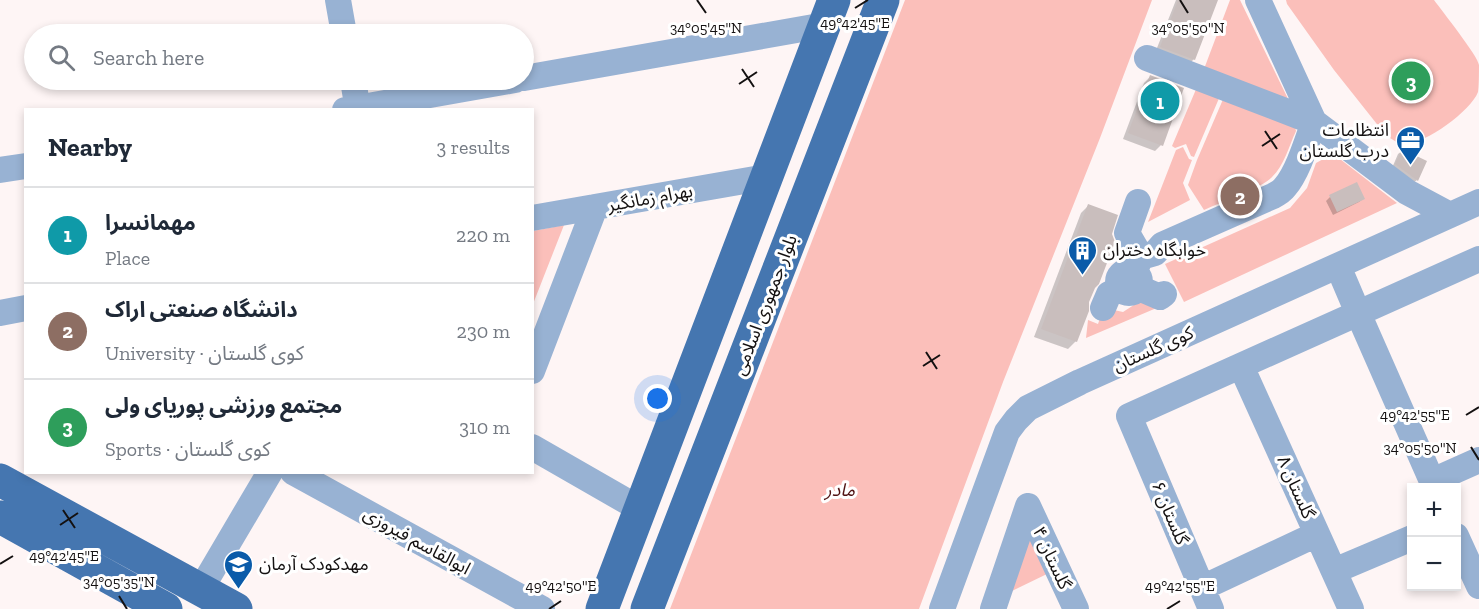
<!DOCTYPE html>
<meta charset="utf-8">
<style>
:root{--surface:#fff;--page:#f6f6f7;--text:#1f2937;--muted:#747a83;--line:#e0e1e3;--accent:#7c3aed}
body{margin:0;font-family:"Zilla Slab","Noto Sans Arabic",serif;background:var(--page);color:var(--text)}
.controls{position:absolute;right:18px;bottom:18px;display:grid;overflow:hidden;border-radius:0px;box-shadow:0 3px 9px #0003}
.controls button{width:54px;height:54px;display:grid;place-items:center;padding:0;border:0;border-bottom:2px solid var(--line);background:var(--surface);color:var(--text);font:30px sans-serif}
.you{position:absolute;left:658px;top:399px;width:21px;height:21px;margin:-15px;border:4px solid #fff;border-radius:50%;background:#1a73e8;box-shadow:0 0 0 9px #1a73e833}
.badge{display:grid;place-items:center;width:39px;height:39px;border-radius:50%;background:var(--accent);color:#fff;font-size:20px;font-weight:700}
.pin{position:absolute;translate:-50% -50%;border:3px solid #fff;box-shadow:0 2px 6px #0006}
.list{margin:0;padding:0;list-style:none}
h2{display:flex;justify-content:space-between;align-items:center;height:78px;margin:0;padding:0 24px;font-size:26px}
h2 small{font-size:20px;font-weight:400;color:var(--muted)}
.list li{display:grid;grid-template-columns:39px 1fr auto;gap:18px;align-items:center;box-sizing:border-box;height:96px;padding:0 24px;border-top:2px solid var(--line)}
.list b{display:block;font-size:22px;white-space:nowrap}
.list p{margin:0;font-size:20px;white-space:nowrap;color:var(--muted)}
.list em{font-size:20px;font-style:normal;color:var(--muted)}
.icon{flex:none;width:33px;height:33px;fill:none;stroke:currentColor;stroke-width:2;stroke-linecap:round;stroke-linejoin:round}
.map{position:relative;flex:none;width:1479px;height:609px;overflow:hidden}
.search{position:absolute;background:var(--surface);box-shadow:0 3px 9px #0003;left:24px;top:24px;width:510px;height:66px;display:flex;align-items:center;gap:15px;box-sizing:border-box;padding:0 21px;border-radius:33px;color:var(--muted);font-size:22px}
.panel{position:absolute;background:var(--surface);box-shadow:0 3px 9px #0003;left:24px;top:108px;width:510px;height:366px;border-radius:0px}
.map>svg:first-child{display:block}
.green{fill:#fbbfba}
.shadow{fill:#0003}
.building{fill:#c9bebd}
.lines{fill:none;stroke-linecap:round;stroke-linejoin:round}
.minor{stroke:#98b2d3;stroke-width:26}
.major{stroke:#4576b0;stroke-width:33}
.ticks{fill:none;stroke:#141111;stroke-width:2}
.labels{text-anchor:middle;stroke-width:6;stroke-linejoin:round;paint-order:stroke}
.poi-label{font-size:18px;fill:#141111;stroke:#fff;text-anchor:start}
.street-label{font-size:18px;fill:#141111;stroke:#fff}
.park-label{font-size:18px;font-style:italic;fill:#511313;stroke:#fff}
.ticks-label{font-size:15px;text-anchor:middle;fill:#141111;stroke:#fff;stroke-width:6;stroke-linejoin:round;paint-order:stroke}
</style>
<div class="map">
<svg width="1479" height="609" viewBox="0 0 1479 609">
<rect width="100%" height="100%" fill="#fef5f5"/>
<path class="green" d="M905,0h247l-52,138 -97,244 -84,227h-249z
M1230,0h10l50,103 -86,-34z
M1286,0h148c8,11 44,56 45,65 0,5 0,22 -1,27 -7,19 -54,53 -74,52 -8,-1 -14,-6 -20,-11l-50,-63 -47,-66z
M1197,87l23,9 -26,61 -3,-1 -5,-12 -11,4 -3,-2z
M1224,97l71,30 1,4c-7,15 -12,35 -24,46 -11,12 -51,25 -68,33l-16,-25 9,-25z
M1183,147l6,12 3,1 -9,23 7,17 -42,22 28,-72z
M1327,157l13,2 57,44 -213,99 -19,-38 125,-56 17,-20 9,-25z
M564,225l-31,79v-73z
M1140,301h33l-87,37 2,-18 10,4 3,-9 10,3 3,-8 9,2z
M1031,533l18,40 -41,20z"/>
<path class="shadow" d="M1176,0h40l-22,59 -6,6 -33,-12z
M1150,77l11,68 -6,6 -32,-12 21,-56z
M1402,151l15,29 -4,3 -21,-15 6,-14z
M1330,197l33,2 -4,3 -26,13 -7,-14z
M1089,205l-1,97 -12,39 -8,8 -34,-12 47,-124z"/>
<path class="building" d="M1178,0h40l-23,60 -35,-13z
M1150,75l34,13 -21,58 -35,-13z
M1402,149l25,12 -9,20 -23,-17z
M1357,182l8,17 -28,13 -8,-17z
M1088,204l30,11 -6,19 3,8 -16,42 -4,4 -6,14v9l-12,31 -36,-13z"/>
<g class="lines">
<path class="minor" d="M338,0l6,34
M1258,0l56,122 93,70 43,23
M524,78l301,-53
M353,80l5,30
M345,110l170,-30
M0,170l26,-4
M1138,202l-11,31 14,24
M532,218l235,-41
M1338,266l20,47 77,175
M1118 282a11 11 0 1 1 22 0a11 11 0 1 1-22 0Z
M1134,272l7,-15 14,-4 7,-8 111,-49c4,-2 9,-5 12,-9 13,-15 22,-46 29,-65l-167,-64
M1139,288l21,9 4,-3
M1103,308l6,-14 11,-5
M0,313l26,-5
M1241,366l110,243
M532,371l63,-164
M532,447l108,62
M293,472l249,137
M1432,481l47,-21
M1028,506l48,103
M1456,536l23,50
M1334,571l78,-33
M1202,588l115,-54
M201,589l69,-117
M942,609l65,-177 9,-12 12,-12 52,-26 399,-180
M993,609l35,-103
M1211,609l-82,-193 350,-157"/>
<path class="major" d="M0,480l236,129
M0,517l166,92
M602,609l232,-609
M647,609l236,-609"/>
</g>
<path class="ticks" d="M697,0l9,13M1180,0l8,13M855,8l13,-8M742,69l12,18M739,84l18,-12M1265,131l12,18M1262,146l18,-12M926,352l11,17M923,366l17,-11M1466,415l13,-8M1471,447l8,13M63,510l12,18M60,525l18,-12M0,564l13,-8M119,596l8,13M549,609l12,-8M1167,609l13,-8"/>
<defs>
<symbol id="office-pin" viewBox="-11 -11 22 30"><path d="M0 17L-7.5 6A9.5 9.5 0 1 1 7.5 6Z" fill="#0a5ba9" stroke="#fff"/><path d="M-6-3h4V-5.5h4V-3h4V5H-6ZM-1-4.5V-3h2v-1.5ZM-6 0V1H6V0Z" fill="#fff"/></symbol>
<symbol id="building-pin" viewBox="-11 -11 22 30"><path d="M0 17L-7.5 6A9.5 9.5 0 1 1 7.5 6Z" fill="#0a5ba9" stroke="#fff"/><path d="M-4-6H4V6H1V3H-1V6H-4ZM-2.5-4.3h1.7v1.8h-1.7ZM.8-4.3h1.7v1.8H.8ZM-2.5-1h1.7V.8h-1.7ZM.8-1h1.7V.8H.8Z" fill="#fff"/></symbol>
<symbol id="school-pin" viewBox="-11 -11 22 30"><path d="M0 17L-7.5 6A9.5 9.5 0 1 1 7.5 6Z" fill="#0a5ba9" stroke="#fff"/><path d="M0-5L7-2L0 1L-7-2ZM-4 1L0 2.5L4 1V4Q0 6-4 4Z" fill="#fff"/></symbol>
</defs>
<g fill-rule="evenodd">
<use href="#office-pin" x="1394" y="124" width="33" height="45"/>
<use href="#building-pin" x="1066" y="234" width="33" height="45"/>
<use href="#school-pin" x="222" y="548" width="33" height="45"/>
</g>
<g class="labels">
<g class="poi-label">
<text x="1389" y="136" text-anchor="end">انتظامات<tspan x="1389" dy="21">درب گلستان</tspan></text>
<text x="1103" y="256">خوابگاه دختران</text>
<text x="259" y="570">مهدکودک آرمان</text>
</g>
<g class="street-label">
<text transform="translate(650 198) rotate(-10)" y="6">بهرام زمانگیر</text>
<text transform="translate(765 305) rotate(-69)" y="6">بلوار جمهوری اسلامی</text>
<text transform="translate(1153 349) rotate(-24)" y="6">کوی گلستان</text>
<text transform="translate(1296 487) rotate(66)" y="6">گلستان ۸</text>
<text transform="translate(1170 513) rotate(67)" y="6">گلستان ۶</text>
<text transform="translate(417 541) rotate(29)" y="6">ابوالقاسم فیروزی</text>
<text transform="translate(1052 558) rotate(65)" y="6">گلستان ۴</text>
</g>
<g class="park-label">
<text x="840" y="496">مادر</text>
</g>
</g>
<g class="ticks-label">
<text x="855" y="28">49°42'45"E</text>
<text x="706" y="33">34°05'45"N</text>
<text x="1188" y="33">34°05'50"N</text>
<text x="1415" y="420">49°42'55"E</text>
<text x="1420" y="453">34°05'50"N</text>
<text x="64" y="561">49°42'45"E</text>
<text x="119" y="587">34°05'35"N</text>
<text x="561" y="591">49°42'50"E</text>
<text x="1180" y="591">49°42'55"E</text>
</g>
</svg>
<div class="controls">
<button>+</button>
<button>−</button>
</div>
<div class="you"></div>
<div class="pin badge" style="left:1160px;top:101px;background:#0f9aa8">1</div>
<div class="pin badge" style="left:1240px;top:196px;background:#8d6e63">2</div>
<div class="pin badge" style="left:1411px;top:81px;background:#2e9e5b">3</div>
<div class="search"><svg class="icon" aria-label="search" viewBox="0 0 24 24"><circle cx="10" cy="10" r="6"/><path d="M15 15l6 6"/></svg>Search here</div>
<section class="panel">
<h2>Nearby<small>3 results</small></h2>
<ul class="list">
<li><span class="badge" style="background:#0f9aa8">1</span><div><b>مهمانسرا</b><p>Place</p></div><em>220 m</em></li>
<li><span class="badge" style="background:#8d6e63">2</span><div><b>دانشگاه صنعتی اراک</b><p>University · کوی گلستان</p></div><em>230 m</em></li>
<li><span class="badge" style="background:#2e9e5b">3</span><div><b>مجتمع ورزشی پوریای ولی</b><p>Sports · کوی گلستان</p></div><em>310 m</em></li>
</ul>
</section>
</div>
